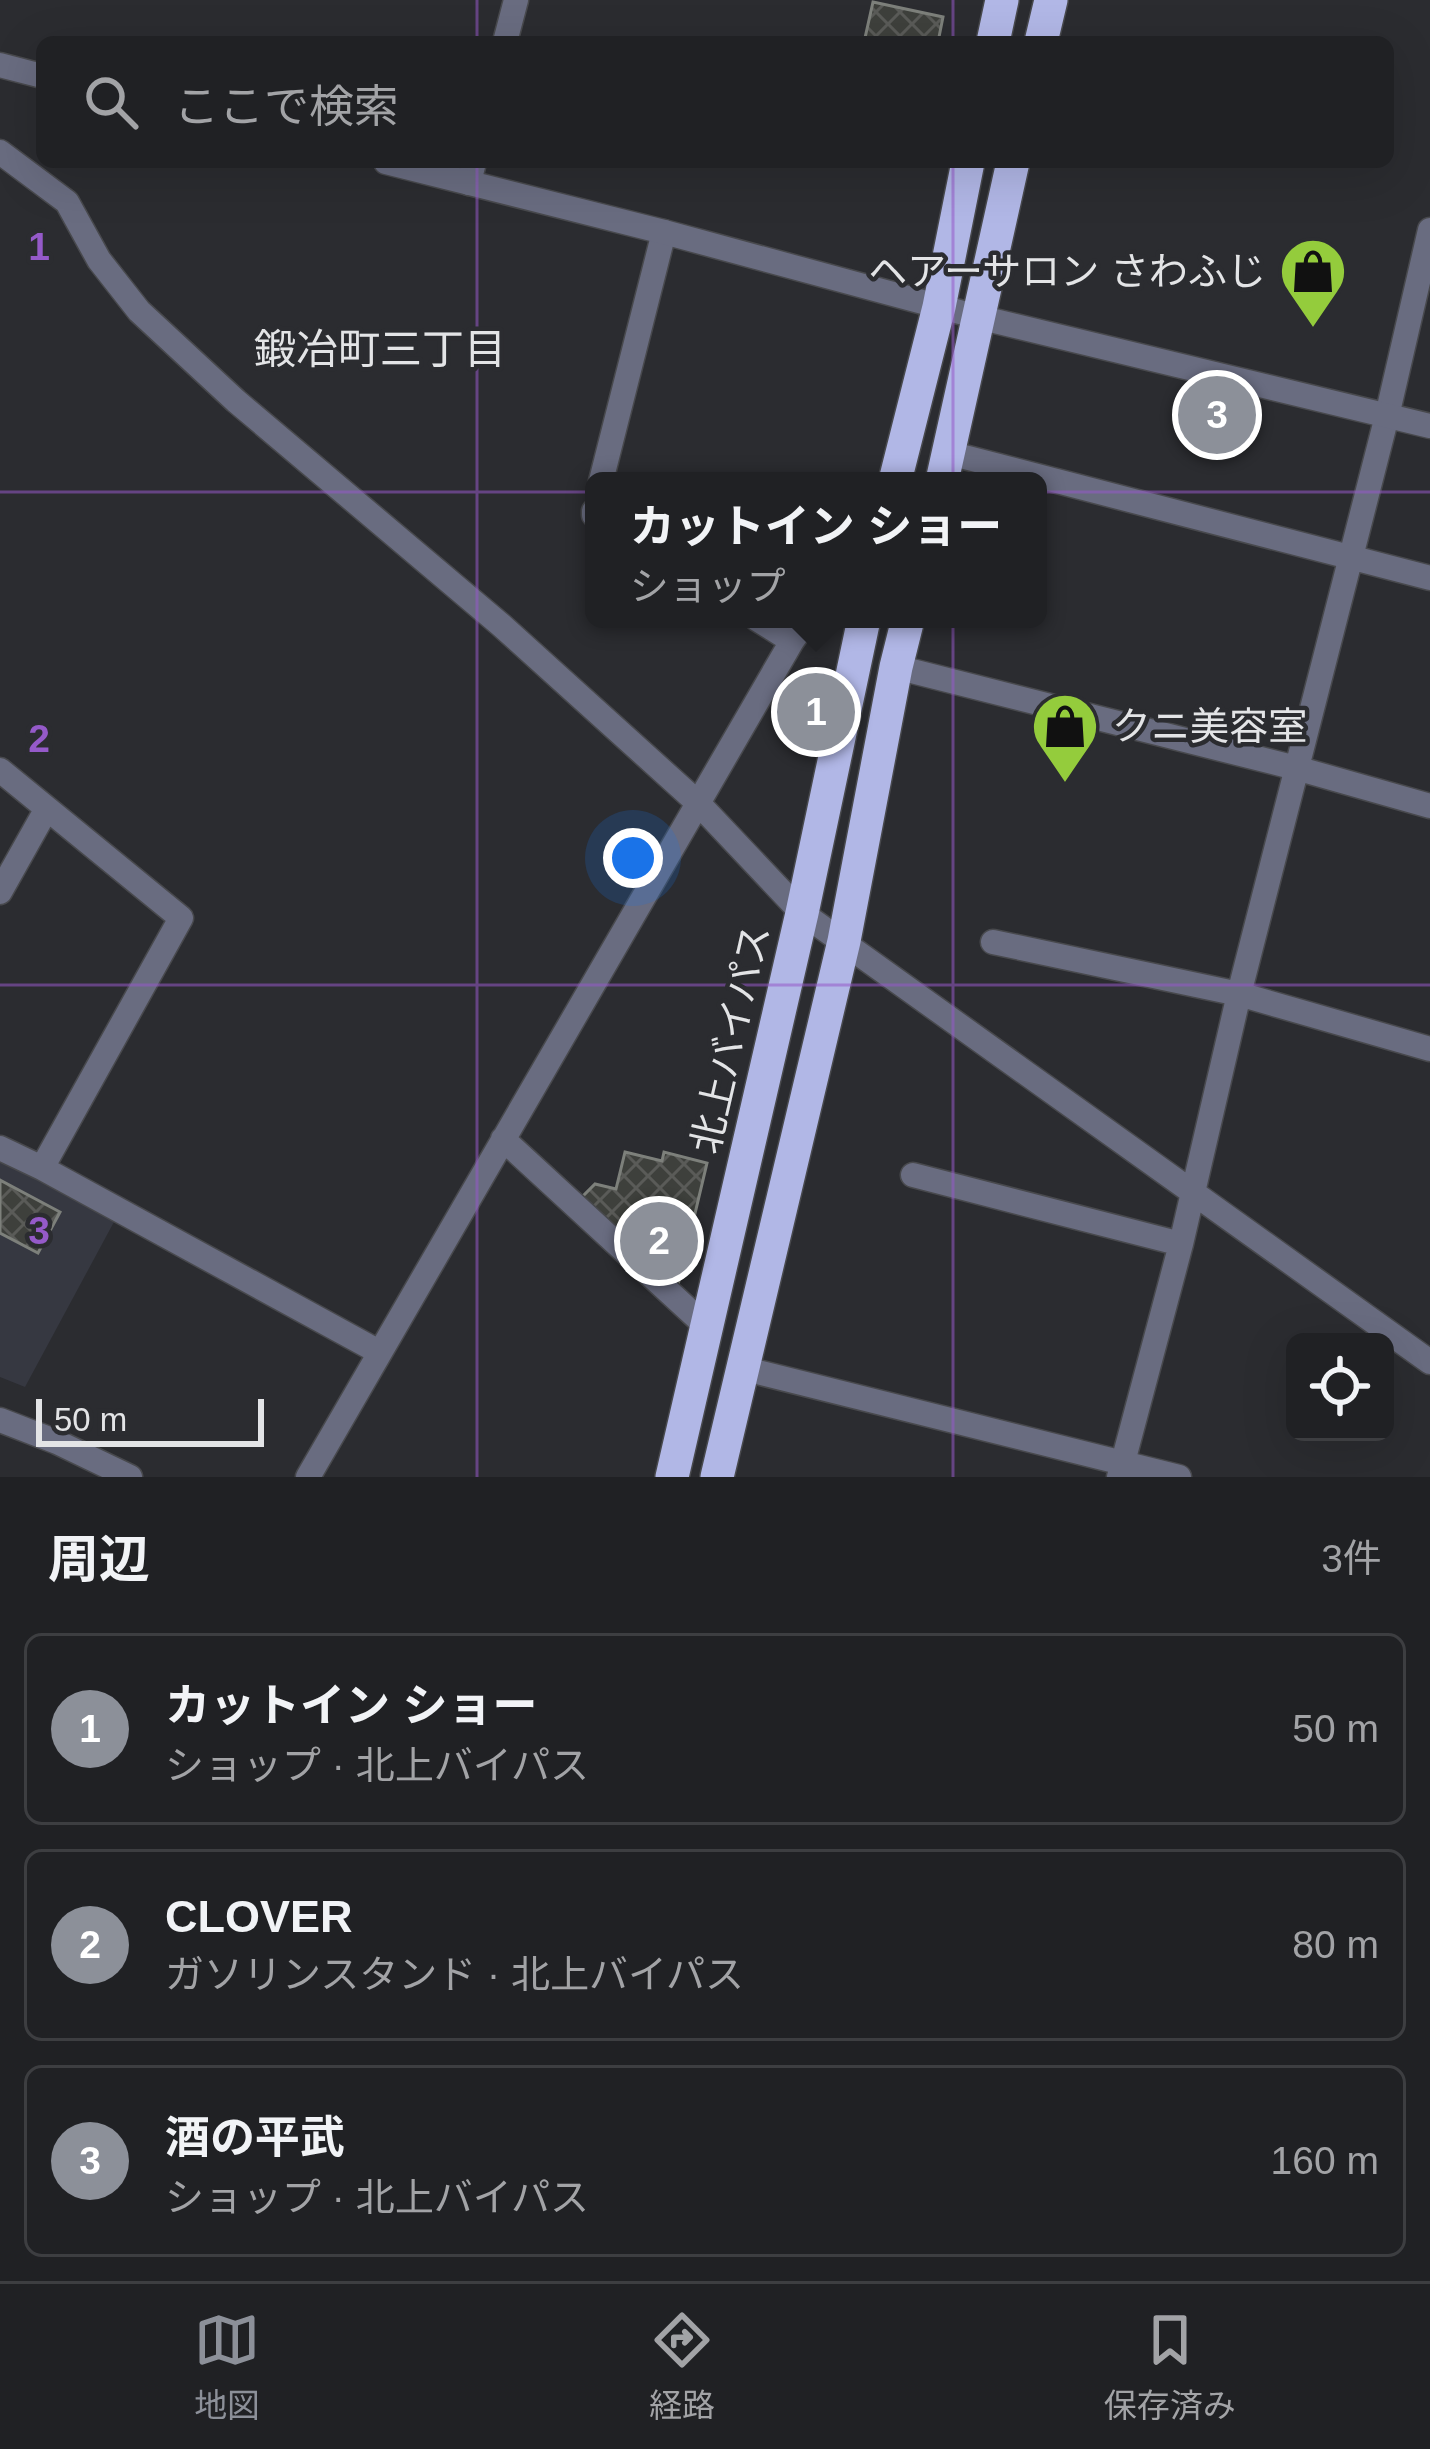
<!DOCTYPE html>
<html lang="ja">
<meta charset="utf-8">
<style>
:root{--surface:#202124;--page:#2d2e31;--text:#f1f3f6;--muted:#a2a3a6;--line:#3d3e41;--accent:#8c9099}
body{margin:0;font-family:Arial,"Noto Sans JP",sans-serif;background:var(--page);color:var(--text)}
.controls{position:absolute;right:36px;bottom:36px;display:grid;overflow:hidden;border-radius:18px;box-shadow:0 12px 48px #0002}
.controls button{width:108px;height:108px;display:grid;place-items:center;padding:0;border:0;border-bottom:3px solid var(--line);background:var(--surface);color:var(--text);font:60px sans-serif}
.scale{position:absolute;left:36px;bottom:30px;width:228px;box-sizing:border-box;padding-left:12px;border:6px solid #e3e4e6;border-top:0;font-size:33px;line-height:42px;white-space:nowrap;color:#e3e4e6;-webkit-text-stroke:9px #2b2c30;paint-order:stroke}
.you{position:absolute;left:633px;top:858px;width:42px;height:42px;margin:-30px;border:9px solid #fff;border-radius:50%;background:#1a73e8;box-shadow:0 0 0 18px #1a73e833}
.badge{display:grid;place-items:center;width:78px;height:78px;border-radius:50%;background:var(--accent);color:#fff;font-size:39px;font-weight:700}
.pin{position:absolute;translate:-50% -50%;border:6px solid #fff;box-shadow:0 3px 12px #0006}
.popup{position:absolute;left:585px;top:472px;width:462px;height:156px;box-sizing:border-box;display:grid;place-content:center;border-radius:18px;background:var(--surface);filter:drop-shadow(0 3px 9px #0005);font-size:39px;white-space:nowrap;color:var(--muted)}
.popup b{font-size:45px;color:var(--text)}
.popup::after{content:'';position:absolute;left:50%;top:100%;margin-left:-24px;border:24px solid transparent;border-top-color:var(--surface)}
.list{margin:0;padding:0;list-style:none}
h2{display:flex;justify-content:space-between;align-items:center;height:156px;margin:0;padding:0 48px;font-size:51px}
h2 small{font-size:39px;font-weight:400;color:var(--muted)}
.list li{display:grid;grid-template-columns:78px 1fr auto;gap:36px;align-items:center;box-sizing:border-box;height:192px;margin:0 24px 24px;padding:0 24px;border:3px solid var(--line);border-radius:18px}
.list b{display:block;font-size:45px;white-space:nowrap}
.list p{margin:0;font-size:39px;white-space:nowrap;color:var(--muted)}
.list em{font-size:39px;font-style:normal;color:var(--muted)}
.icon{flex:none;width:66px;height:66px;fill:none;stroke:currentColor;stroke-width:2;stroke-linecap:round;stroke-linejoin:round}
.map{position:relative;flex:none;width:1430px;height:1477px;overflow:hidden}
.search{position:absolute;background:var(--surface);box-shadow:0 12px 48px #0002;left:36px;right:36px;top:36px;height:132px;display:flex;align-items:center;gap:30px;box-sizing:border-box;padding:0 42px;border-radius:18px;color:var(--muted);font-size:45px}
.sheet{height:804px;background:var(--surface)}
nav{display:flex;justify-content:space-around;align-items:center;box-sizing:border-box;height:168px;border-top:3px solid var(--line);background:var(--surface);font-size:33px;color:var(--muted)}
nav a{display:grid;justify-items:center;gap:6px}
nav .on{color:var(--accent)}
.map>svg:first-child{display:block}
.built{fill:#363841}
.building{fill:url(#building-cross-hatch);stroke:#7d807b;stroke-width:3}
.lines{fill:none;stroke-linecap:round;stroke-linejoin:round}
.minor-casing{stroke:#48494d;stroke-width:27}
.tertiary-casing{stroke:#48494d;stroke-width:27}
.trunk-casing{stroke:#48494d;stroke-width:36}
.minor{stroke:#696c80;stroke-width:24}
.tertiary{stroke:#696c80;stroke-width:24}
.trunk{stroke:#b1b7e6;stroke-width:33}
.grid{fill:none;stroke:#955ac9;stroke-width:3;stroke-opacity:0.55}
.labels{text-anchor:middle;stroke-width:9;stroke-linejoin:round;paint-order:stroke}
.poi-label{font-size:39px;fill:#e3e4e6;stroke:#2b2c30;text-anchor:end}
.street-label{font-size:39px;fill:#e3e4e6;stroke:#2b2c30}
.neighbourhood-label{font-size:42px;fill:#e3e4e6;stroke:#2b2c30}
.grid-label{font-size:39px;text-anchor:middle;font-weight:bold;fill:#955ac9;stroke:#2b2c30;stroke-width:9;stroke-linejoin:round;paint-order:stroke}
</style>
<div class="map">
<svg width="1430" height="1477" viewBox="0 0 1430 1477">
<defs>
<pattern id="building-cross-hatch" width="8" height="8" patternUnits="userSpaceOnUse" patternTransform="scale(3)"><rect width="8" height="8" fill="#3e403c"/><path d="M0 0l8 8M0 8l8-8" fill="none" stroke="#5a5b58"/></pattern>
</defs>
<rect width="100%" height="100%" fill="#2b2c30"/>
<path class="built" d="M0,1160l115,60 -90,167 -25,-10z"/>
<path class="building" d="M873,2l70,15 -5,25h-57l-16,-4z
M625,1152l37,9 2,-9 43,11 -29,122 -96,-88 13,-13 21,5z
M0,1180l60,32 -22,41 -38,-20z"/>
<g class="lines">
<defs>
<path id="minor" d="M505,42l11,-42
M0,152l67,50 32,58 40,51 97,90 265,224 197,178 104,110 628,449
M469,183l5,-21
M949,453l481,125
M601,481l63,-249
M594,511v4
M757,619l35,22
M896,667l400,101 134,38
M0,770l181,148 -139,250
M0,892l46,-82
M993,942l246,52 191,55
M503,1139l204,188
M0,1148l42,20 337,184
M913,1175l268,69
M741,1368l438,109
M308,1477l484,-836 16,-22
M1119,1477l62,-233 58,-250 148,-578 43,-186"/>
<path id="tertiary" d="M0,65l42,11
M386,162l278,70 314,85 452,109
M0,1420l57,22 73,35"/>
<path id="trunk" d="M993,42l9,-42
M1041,42l10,-42
M895,481l44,-174 29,-145
M942,481l71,-319
M672,1477l130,-564 62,-294
M717,1477l127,-536 52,-274 12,-48"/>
</defs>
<use href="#minor" class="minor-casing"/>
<use href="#tertiary" class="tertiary-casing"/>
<use href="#trunk" class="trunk-casing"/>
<use href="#minor" class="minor"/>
<use href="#tertiary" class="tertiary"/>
<use href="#trunk" class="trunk"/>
</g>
<path class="grid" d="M477,0v42M953,0v42M477,162v1315M953,162v1315M0,492h1430M0,985h1430"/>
<defs>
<symbol id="shop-pin" viewBox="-11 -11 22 30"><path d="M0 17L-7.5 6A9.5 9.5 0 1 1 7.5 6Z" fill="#94cc3c" stroke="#2b2c30"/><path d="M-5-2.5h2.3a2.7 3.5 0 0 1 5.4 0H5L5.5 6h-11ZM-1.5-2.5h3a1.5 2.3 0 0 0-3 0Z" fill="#111"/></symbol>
</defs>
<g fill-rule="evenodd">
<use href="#shop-pin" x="1275" y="233" width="76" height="104"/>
<use href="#shop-pin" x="1027" y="688" width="76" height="104"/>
</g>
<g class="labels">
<g class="poi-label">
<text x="1266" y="285">ヘアーサロン さわふじ</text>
<text x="1112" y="740" text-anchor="start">クニ美容室</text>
</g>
<g class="street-label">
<text transform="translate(730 1039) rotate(-77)" y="14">北上バイパス</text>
</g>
<g class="neighbourhood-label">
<text x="380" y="364">鍛冶町三丁目</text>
</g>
</g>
<g class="grid-label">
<text x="39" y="260">1</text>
<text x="39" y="752">2</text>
<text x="39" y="1244">3</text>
</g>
</svg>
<div class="controls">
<button><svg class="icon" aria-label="locate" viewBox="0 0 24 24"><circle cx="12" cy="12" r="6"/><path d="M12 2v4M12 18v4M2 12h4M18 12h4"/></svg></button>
</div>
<div class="scale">50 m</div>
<div class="you"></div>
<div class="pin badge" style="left:816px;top:712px">1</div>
<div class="popup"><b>カットイン ショー</b>ショップ</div>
<div class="pin badge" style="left:659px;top:1241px">2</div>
<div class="pin badge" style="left:1217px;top:415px">3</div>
<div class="search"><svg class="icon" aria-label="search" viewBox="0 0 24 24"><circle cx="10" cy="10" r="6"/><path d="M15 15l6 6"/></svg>ここで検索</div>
</div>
<section class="sheet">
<h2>周辺<small>3件</small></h2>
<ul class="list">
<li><span class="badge">1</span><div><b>カットイン ショー</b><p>ショップ · 北上バイパス</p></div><em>50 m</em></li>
<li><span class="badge">2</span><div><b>CLOVER</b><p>ガソリンスタンド · 北上バイパス</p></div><em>80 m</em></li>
<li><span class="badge">3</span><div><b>酒の平武</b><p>ショップ · 北上バイパス</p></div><em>160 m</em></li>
</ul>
</section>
<nav>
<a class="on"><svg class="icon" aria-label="map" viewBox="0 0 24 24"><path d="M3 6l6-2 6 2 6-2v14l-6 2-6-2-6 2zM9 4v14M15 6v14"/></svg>地図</a>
<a><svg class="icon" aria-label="directions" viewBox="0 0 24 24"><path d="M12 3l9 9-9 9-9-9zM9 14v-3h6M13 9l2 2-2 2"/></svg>経路</a>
<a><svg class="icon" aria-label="saved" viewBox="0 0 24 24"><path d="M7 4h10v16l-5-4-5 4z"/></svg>保存済み</a>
</nav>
